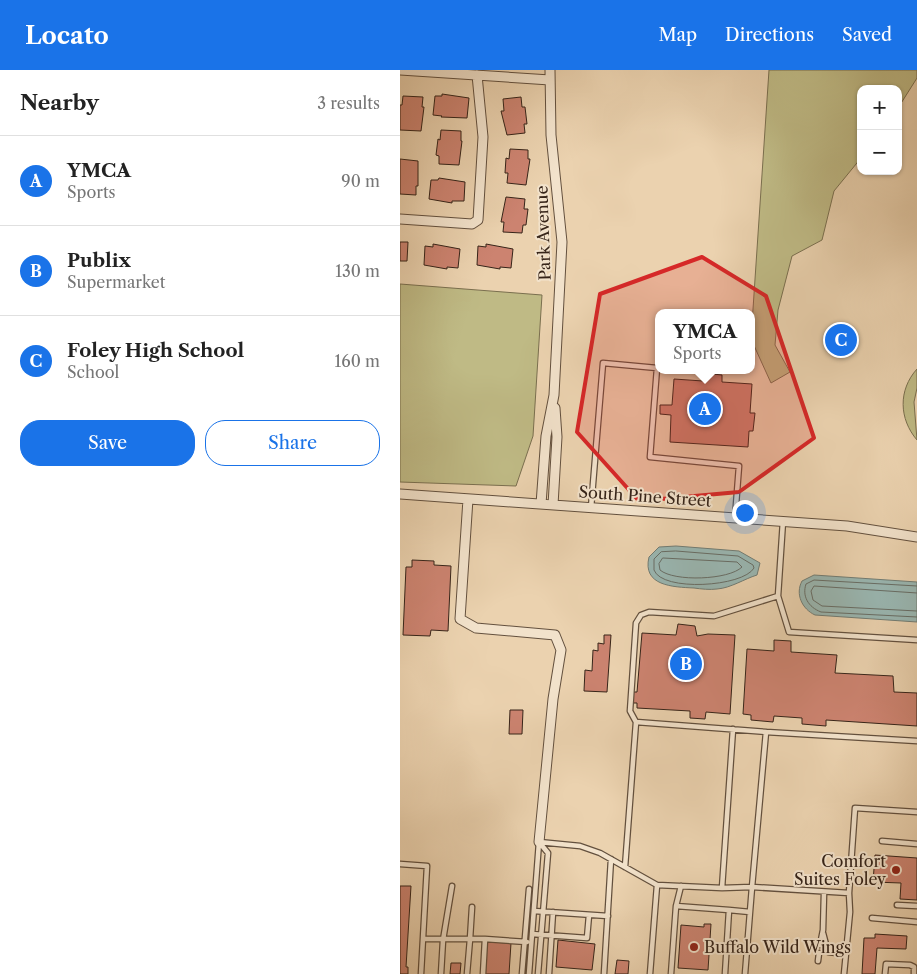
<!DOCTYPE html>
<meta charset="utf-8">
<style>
:root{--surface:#fff;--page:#f6f6f6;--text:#222;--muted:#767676;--line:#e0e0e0;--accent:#1a73e8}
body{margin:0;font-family:"Libre Caslon Text",serif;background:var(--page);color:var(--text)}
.controls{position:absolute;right:15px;top:15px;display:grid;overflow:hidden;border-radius:10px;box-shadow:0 1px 4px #0004}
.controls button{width:45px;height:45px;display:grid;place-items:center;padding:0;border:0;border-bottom:1px solid var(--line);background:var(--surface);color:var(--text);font:25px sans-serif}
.you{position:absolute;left:344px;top:442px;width:18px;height:18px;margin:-12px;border:4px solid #fff;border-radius:50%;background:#1a73e8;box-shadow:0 0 0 8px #1a73e833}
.badge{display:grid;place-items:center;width:32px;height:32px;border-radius:50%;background:var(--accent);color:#fff;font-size:16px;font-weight:700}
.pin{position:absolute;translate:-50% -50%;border:2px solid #fff;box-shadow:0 1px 5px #0006}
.popup{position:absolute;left:255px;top:239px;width:100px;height:65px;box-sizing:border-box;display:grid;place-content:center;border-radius:10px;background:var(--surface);filter:drop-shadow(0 1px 4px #0005);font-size:16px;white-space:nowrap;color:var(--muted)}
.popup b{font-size:19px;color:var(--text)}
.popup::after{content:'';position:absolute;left:50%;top:100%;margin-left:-10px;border:10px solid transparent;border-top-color:var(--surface)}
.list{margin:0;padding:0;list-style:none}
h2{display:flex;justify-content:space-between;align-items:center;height:65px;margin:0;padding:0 20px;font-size:21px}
h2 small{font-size:16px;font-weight:400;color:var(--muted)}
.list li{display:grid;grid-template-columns:32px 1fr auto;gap:15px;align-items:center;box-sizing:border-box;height:90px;padding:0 20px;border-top:1px solid var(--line)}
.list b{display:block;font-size:19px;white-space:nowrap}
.list p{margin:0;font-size:16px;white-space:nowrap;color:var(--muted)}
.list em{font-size:16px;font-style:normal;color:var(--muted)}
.actions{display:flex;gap:10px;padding:15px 20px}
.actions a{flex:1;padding:11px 0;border:1px solid var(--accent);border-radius:20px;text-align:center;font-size:18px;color:var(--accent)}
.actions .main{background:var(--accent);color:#fff}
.map{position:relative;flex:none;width:517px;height:904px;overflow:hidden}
header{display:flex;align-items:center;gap:30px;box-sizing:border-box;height:70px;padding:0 25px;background:var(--accent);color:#fff}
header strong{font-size:24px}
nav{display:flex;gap:28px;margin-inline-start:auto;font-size:18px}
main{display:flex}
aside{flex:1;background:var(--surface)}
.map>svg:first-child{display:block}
.green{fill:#bfba85;stroke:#7a6f4f}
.water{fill:#99b6b1;stroke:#717c74}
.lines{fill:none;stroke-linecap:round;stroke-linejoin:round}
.shore{stroke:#686d65;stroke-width:1}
.building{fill:#cc8370;stroke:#362419}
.service-casing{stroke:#63503e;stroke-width:7}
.minor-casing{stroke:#63503e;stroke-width:11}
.service{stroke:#f2e2cb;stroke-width:4.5}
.minor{stroke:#f2e2cb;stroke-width:9}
.marked{fill:#d62828;fill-opacity:0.2;stroke:#d62828;stroke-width:4;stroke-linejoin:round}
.poi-dot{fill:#8f2418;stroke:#f2e2cb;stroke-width:2}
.labels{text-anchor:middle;stroke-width:4;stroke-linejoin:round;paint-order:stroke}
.street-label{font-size:16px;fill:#362419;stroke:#f2e2cb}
.poi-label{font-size:16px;fill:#362419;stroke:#f2e2cb;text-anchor:end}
</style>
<header>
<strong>Locato</strong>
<nav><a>Map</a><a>Directions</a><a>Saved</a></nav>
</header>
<main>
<aside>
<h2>Nearby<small>3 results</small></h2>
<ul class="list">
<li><span class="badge">A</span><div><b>YMCA</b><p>Sports</p></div><em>90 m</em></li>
<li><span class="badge">B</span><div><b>Publix</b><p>Supermarket</p></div><em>130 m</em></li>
<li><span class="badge">C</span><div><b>Foley High School</b><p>School</p></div><em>160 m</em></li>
</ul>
<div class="actions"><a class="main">Save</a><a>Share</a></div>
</aside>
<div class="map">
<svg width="517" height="904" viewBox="0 0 517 904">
<rect width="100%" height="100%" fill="#ebd2af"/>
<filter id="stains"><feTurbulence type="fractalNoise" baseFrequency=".004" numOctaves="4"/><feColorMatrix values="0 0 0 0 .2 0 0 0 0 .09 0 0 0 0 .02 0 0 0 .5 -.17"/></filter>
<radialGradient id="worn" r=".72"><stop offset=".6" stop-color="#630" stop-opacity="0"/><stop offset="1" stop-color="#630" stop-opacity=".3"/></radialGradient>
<path class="green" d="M369,0h148v8l-19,30v-19h-37v69l-27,33 -12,49 -30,16 -14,54 -3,35 15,27 -19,11 -20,-44z
M0,214l142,11 -9,141 -17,50 -116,-4z
M517,299v19l-3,14 3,38c-18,-21 -19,-50 0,-71z"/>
<path class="water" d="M276,476l63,5 21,12 -3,12c-13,4 -26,13 -40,14 -7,1 -16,0 -23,-1 -21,-1 -52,-2 -45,-31l10,-10z
M414,505l103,7v40l-102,-7c-13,-6 -20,-21 -13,-34z"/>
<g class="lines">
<path class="shore" d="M276,481l62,5 15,9 1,3c-11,19 -92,24 -100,2v-11l7,-7z
M263,488l74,4 5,5c-13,13 -68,15 -82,3l-1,-6z
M517,516l-103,-6 -8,4c-4,12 2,23 15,28l96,5
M517,523l-103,-7 -3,5 2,9 9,6 95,5"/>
</g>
<path class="building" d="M42,24l27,4 -2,20 -26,-1 1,-1 -9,-1 2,-19h7z
M3,26l20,1 -1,10h2l-3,24 -21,-1v-25h2z
M121,27l1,10h3l2,17h-3l1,9 -18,2 -6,-24h3l-1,-12z
M41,60l20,1v10h1l-3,24 -20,-1v-8l-3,-1 2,-16 2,1z
M110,79l18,1v9h2l-4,26 -19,-2 1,-10h-3l1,-15 3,1z
M0,89l18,2v25h-2v9l-16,-1z
M39,108l26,4 -1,19h-12v2l-23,-4 2,-19h7z
M106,127l19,2 -1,10h4l-2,16h-3l-1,8 -19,-1 1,-10h-3z
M0,172h8l-1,19h-7z
M33,174l27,5 -2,19 -11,-1v2l-23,-4 1,-19 8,1z
M86,174l27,5 -2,19 -11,-1v2l-23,-4 1,-19 8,1z
M303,303l19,2v7l30,2 -2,29h5l-2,18h-4l-1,16 -78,-5 1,-27 -11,-1v-9h12l2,-26 29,2z
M12,490l22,1v4l17,1 -3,65 -17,-1 -1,6 -27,-1 3,-68h6z
M278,554l17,2 2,10 11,-2 27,1 -5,79 -24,-2 -1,7 -15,-1v-7l-53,-3v-5h-5l1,-11h4l5,-59 34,2z
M204,565h7l-4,57 -23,-1 1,-21 7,1 1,-21 5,1v-8l6,1z
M374,570l17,1v11l46,3 -2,18 58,3 1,16 23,1v33l-91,-6v6l-24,-2v-6l-28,-2 -1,6 -22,-2v-5l-8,-1 4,-65 27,2z
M110,640h13l-1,24h-13z
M475,785l42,3v42l-17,-1 1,-16 -28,-1z
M0,816h11l-5,81h2v7h-8z
M304,854h7l-3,46 -30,-2 3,-43 23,2z
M475,864l32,2 -1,13 -29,-1 -2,26h-13l2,-36h11z
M158,870l37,4 -3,26 -36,-3z
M87,872l24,1 -2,31h-24z
M217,890l12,1 -1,13h-13z
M51,893h10l-1,11h-10z"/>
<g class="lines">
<defs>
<path id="service" d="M191,438l12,-145 54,5 -7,89 89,9 -4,52
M383,451l-5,75 11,36 128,8
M236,652l-6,-11 6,-88 5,-8 8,-3 65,4 64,-20
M517,671l-151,-9 -14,155 97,6 6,-85 62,4
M482,771l35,3
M139,772l41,4 20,7 57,32 65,3 30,-1 -7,87
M0,794l27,2 -6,108
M225,797l11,-145 130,10
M322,818l11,-159
M497,835l20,1
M276,836l5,-20
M72,837l-2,32h15
M329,840l21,2
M134,841l74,5
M472,848l45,4
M423,863l5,19 18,2
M132,864l55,4 2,-23
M23,869h47l-3,35
M420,875l3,-15 1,-37
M418,891l1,-8
M41,904l2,-34 9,-54
M83,904l2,-35 42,3
M122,904l7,-85
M129,904l10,-132
M138,904l10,-121 -9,-11
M149,904l4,-62
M204,904l7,-115
M250,904l7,-89
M271,904l5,-68 53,4 -4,64
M444,904l6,-62 -1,-19
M485,904l1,-10 24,1 4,2v7"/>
<path id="minor" d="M0,0l150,10
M0,149l72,5 6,-4 5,-83 -6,-62
M0,424l447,32 70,11
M68,429l-8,120 16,9 79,7 6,15 -8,49 -14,143
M141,434l5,-68 8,-41 8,-153 -11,-107 -1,-65
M153,435l4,-68 -2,-29"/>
</defs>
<use href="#service" class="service-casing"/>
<use href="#minor" class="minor-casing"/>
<use href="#service" class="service"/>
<use href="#minor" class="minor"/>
</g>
<path class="marked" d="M302,187l64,39 48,142 -75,54 -100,9 -62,-69 23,-138z"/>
<g class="poi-dot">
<circle cx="496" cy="800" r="5"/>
<circle cx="294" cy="877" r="5"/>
</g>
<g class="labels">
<g class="street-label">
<text transform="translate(143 163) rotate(-92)" y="6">Park Avenue</text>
<text transform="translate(245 426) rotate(4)" y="6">South Pine Street</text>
</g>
<g class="poi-label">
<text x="486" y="797">Comfort<tspan x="486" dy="18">Suites Foley</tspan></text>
<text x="304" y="883" text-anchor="start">Buffalo Wild Wings</text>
</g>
</g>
<rect width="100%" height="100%" filter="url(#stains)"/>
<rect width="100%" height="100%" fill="url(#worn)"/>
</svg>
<div class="controls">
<button>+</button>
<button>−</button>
</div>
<div class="you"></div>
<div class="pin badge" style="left:305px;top:339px">A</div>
<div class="popup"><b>YMCA</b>Sports</div>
<div class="pin badge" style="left:286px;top:594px">B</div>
<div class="pin badge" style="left:441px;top:270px">C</div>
</div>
</main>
